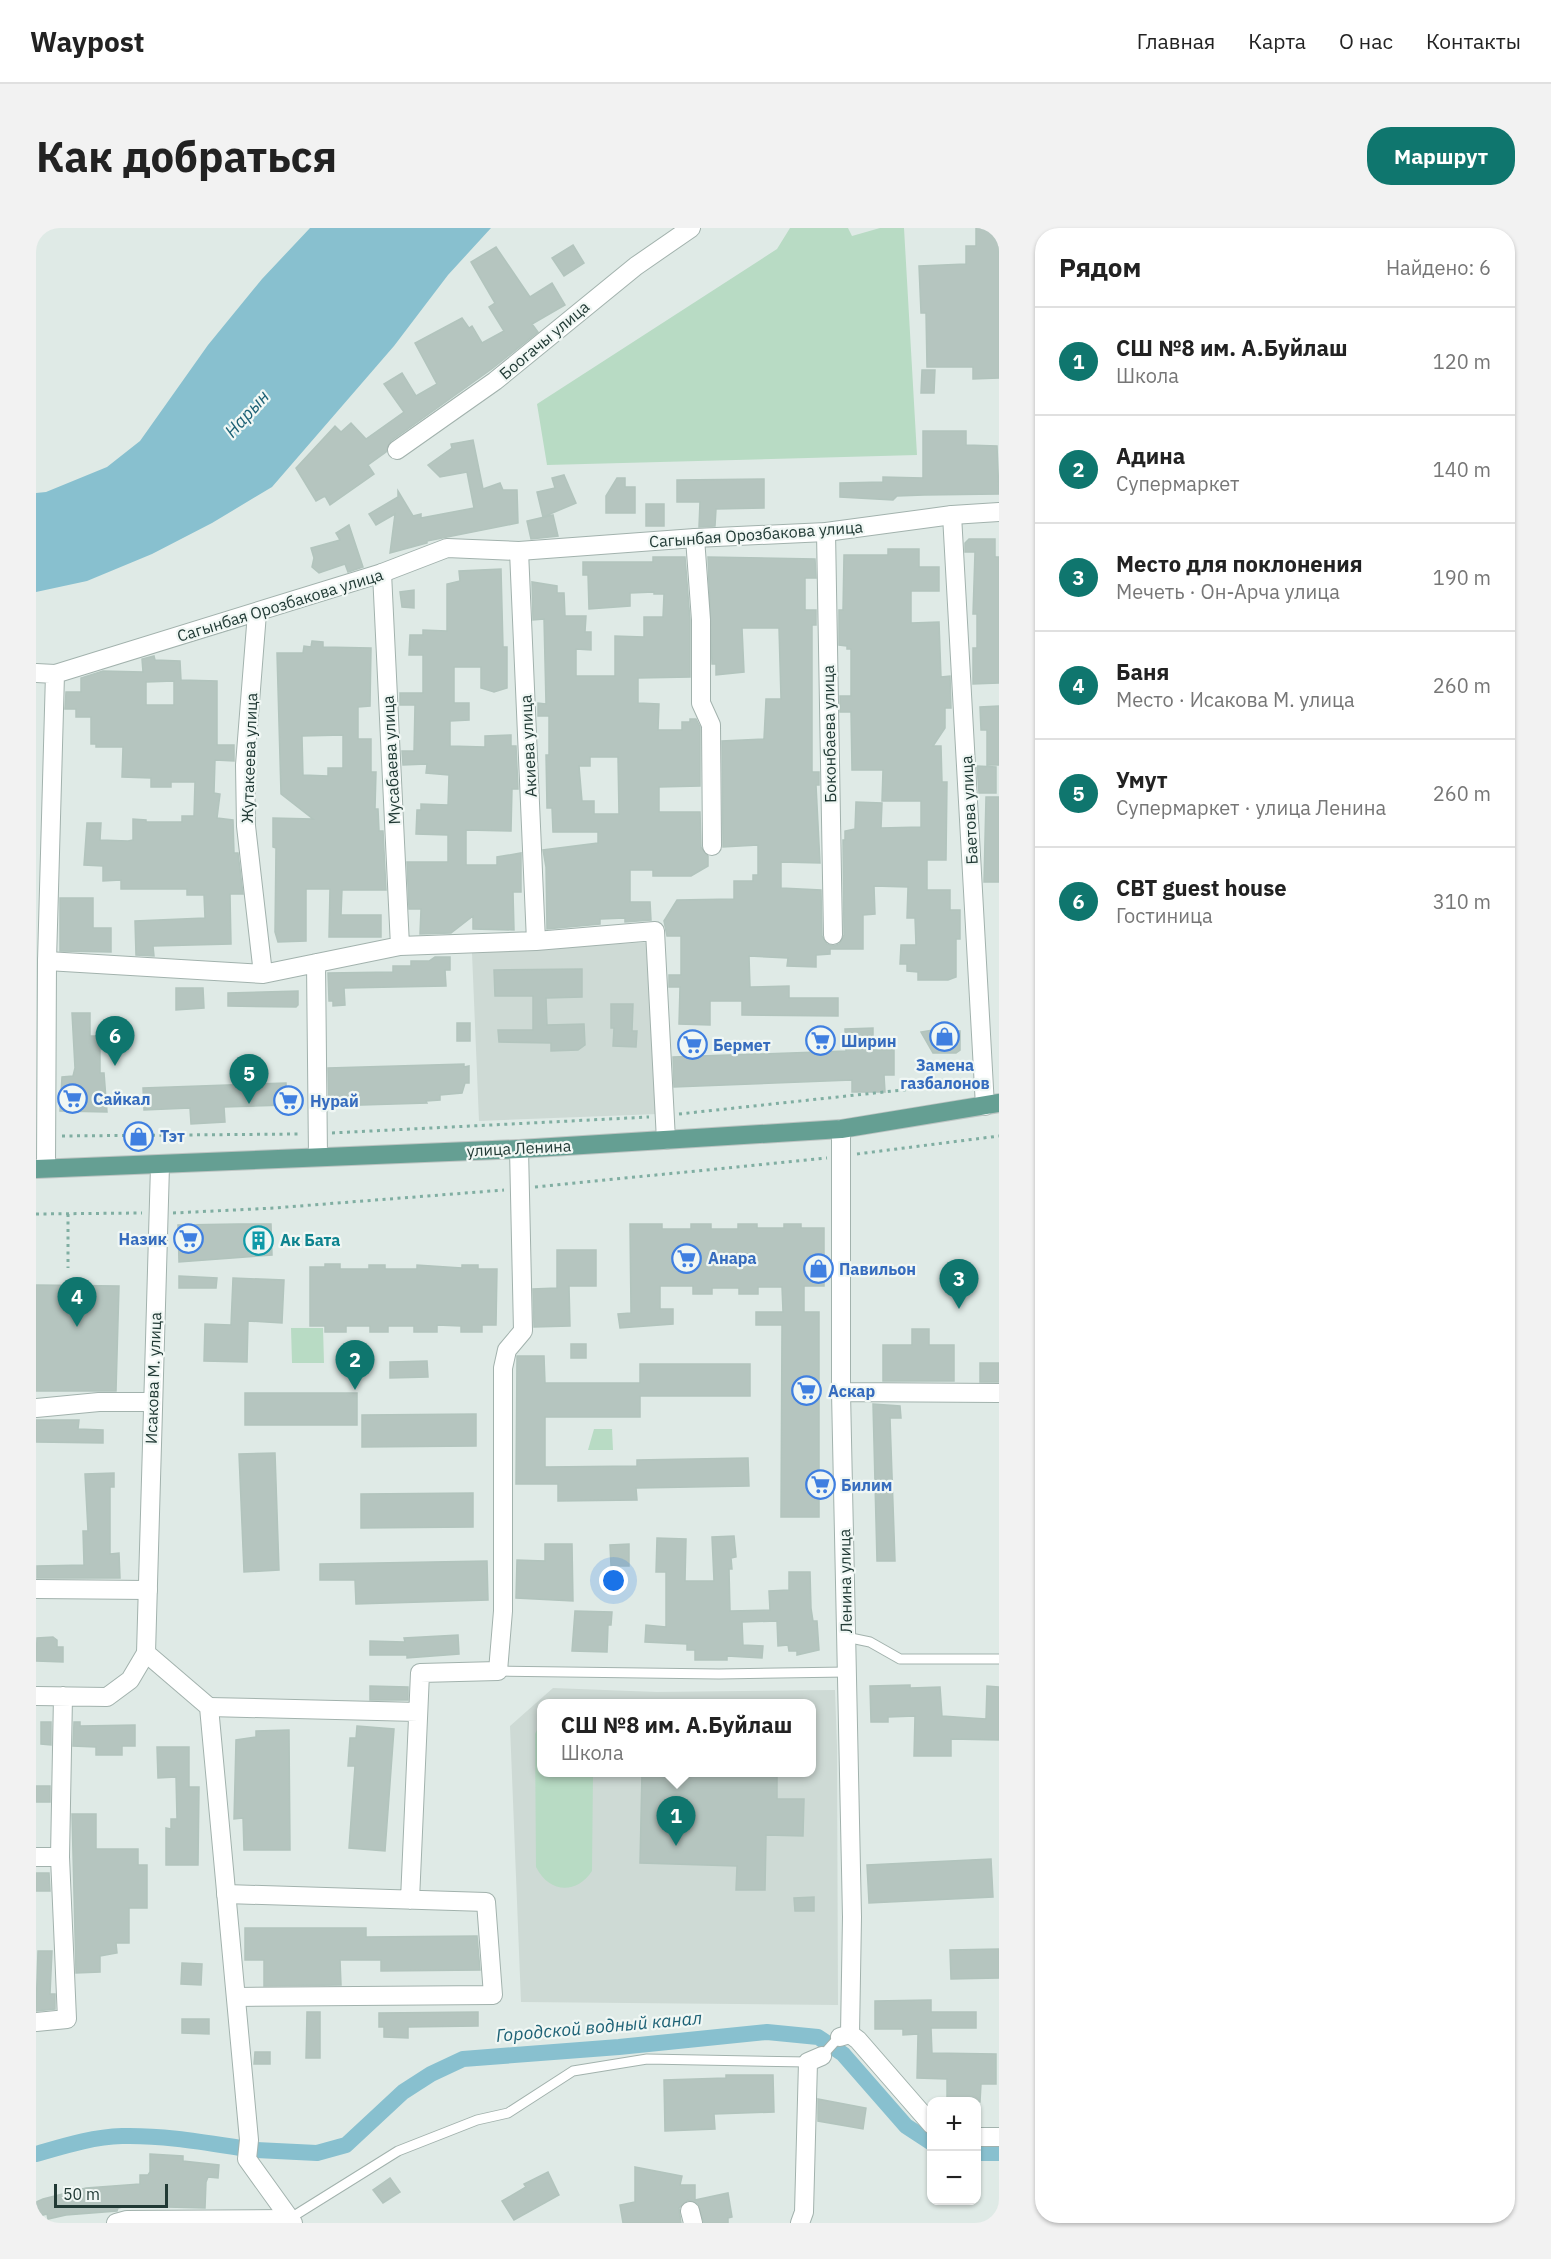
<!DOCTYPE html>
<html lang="ru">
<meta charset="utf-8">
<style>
:root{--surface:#fff;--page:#f2f2f2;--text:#222;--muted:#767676;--line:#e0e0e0;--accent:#0f766e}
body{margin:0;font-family:"IBM Plex Sans",sans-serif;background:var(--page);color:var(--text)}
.controls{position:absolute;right:18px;bottom:18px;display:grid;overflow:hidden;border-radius:12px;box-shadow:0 2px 4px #0004}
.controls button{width:54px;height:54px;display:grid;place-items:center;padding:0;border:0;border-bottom:2px solid var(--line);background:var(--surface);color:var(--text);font:30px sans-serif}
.scale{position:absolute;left:18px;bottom:15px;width:114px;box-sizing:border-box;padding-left:6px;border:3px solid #213a35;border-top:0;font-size:16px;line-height:21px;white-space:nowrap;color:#213a35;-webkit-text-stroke:4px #f0f7f4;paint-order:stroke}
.you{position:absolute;left:578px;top:1353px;width:21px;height:21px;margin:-15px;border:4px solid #fff;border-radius:50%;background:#1a73e8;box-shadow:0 0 0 9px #1a73e833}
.badge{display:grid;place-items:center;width:39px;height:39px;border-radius:50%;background:var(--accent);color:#fff;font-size:20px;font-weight:700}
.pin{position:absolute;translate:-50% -50px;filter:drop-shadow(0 2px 3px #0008)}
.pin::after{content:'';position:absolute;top:32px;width:21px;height:18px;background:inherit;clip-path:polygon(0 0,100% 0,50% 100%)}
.popup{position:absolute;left:501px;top:1471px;width:279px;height:78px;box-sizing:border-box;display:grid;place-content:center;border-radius:12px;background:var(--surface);filter:drop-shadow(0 2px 4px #0005);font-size:20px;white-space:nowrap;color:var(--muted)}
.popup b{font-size:22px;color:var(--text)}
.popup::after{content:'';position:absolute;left:50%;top:100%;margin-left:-12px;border:12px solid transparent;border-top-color:var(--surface)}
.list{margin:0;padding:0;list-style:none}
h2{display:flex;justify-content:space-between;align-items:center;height:78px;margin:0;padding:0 24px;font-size:26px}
h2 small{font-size:20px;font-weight:400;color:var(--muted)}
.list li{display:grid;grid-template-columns:39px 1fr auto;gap:18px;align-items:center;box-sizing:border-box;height:108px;padding:0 24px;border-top:2px solid var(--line)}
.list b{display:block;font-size:22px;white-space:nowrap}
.list p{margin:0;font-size:20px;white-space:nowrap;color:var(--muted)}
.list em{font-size:20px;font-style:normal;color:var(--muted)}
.map{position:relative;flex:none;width:963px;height:1995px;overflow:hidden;border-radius:24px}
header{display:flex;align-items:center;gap:36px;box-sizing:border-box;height:84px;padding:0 30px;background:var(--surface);border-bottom:2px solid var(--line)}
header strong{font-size:28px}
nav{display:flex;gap:33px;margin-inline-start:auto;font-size:21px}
.intro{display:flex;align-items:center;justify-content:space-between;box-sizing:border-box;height:144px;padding:0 36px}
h1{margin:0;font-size:42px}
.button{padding:15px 27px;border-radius:24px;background:var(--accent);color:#fff;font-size:21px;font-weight:700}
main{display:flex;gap:36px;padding:0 36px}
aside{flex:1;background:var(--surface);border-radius:24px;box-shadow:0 2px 4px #0004}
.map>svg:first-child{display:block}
.built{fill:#cedad5;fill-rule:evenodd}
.green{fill:#b8dbc4}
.water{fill:#88c0cf}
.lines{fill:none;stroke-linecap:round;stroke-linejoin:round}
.canal{stroke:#88c0cf;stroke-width:16}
.building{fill:#b5c5bf;stroke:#b2c4bd;stroke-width:1.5;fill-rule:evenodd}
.service-casing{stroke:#a2b2ad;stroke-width:11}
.minor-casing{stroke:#a2b2ad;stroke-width:20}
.tertiary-casing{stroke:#a2b2ad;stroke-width:20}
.primary-casing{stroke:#bcc4c2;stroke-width:20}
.path{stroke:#80aea2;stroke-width:3;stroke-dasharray:3 4.5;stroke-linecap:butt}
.service{stroke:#fff;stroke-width:9}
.minor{stroke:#fff;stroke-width:18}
.tertiary{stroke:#fff;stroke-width:18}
.primary{stroke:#659f93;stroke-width:18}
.labels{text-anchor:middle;stroke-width:4.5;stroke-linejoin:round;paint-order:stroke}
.street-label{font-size:16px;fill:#213a35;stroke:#f0f7f4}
.shop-label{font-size:16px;font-weight:bold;fill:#366cbe;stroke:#f0f7f4;text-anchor:start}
.culture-label{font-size:16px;font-weight:bold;fill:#0d838f;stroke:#f0f7f4;text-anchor:start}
.water-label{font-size:18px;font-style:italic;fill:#1c6175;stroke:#f0f7f4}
</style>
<header>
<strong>Waypost</strong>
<nav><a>Главная</a><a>Карта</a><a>О нас</a><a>Контакты</a></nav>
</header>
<div class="intro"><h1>Как добраться</h1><a class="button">Маршрут</a></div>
<main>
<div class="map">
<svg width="963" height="1995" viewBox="0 0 963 1995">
<rect width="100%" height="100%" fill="#dfeae6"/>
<path class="built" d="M615,714l7,172 -179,7 -7,-168z
M517,1460l104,4 178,-2 2,56 1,259 -317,-3 -11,-276zM505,1476h270v68h-270z"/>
<path class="green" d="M754,0h58l4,8 28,-8h24l13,227 -370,10 -10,-61 240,-155z
M255,1100h32l1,35h-32z
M558,1201h18l1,21h-25z
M505,1493v51l52,1 -1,98c-16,24 -43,22 -56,-4l-1,-133z"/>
<path class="water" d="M274,0h181l-43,47 -54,71 -122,141 -60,36 -60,31 -65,27 -51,11v-99l10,-1 61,-25 33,-26 68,-96 54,-66z"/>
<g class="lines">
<path class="canal" d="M220,1922l61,3 29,-8 57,-53 28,-18 32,-15 156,-12 148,-15 51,5 25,17 63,72 26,17
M940,1925h23
M0,1926c28,-8 56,-17 86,-18 40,-1 80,6 119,12"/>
</g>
<path class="building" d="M940,0h23v150l-26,1v-12h-46l-1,-54h-5l-2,-47 47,-2v-18h10z
M537,17l11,18 -20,13 -12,-18z
M460,19l34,50 22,-14 13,22 -33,19 6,8 -45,36 -102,73 -5,11 -18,13 6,9 -44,31 -5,-9 -9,5 -20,-33 39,-42 6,6 10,-9 15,16 38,-27 -20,-28 18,-11 14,23 21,-12 -22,-41 47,-25 7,10 3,-2 10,17 22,-12 -15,-24 6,-4 -24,-41z
M886,142h13l-1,23h-13z
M887,203h43v14l31,1 2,48 -75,1 -27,1 -4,4 -53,-3v-14l43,-1v-5l40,1z
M437,212l10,49 17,-6 3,7h14l1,33 -91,18v2l-37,10 5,-39 -19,11 -7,-11 29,-17v-6l15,25 8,-2v4l53,-10 -7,-36 -27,5 -12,-12 24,-17 -1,-4z
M528,247l12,28 -33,14 -6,-25 18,-4 -3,-10z
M581,250h8v9h10v26h-29v-17z
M728,251v29l-48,1 -1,17 -16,1 1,-25h-23v-22z
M610,276h18v22h-18z
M517,287l5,21 -27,3 -4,-18z
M313,297l14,42 -15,5 -3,-8 -26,9 -7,-6 2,-9 -3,-10 29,-8 -4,-7z
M933,311h26v18h4v126l-26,1v-36h4v-34h-4l2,-62h-10v-9z
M852,321h31v18h20v24h-28v32l28,-1 2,55 9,-1 1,32h-6v20l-12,18h8l1,36h5l-1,78h-19v30h23v20h10v29h-4v38l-8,3h-30v-8l-11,-1v-7h-7l1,-19h15l-1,-27h-8l1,-31 -34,-1 1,28 -12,1v34h-33v5l-14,1v12l-29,-1 1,-8 -39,-2 1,31 39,-1v12h49v18l-96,-1v-14h-32v24l-31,-1 1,-37h-11v-12h12v-39h-14l-3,-15 13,-21 57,-1v-18h19v-6h5v-30l-35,2 -1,-106 42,-2 2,-40h15l-2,-71h-37l2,44 -28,3v-11h-4l-4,-107 107,2 1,19h-11v32h11v15h-4v147h7v13h-3l4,78 -39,-1v26l40,2 1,46 5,8 7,2 5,-2 5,-9 -1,-95h2v-9l10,-2 1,-27 26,1 -1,25 40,-1v-26h-39l1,-31h-31l-1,-58h-11v-16h11v-47h-4v-3l-8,-1v-35h4l1,-55h44z
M617,329h32l5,63v57l-52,1v25l21,1 -1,26h24v-8h8v-3h6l4,8v59l-41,1v25h41l1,35 7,9v10l-17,10h-38v-6h-23v32h20l1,18 -26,2v-4l-25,1v5l-53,5 -1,-62 -3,-17 55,-7v-11h-45l-1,-24h-5l-1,-53h3v-39h-11v-13l8,1 -2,-85 -11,1 -1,-38 25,4v7h7l1,23h21l-1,16h6v18l-15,-1v27h39v-40l29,1v-20h19l1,-23h-10v-2l-24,1v13l-41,3 -1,-34h-5v-13h70zM554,529h28l1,57h-25v-13h-12l-3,-35h11z
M465,341l2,78h4v41l-13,4 -13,-4v-21h-27v36h15v17l-19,1v25l35,1v-11l26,-1v11h5l2,43h-6l-1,42 -45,-1v35h31v-8l24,-4v39h-8l1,38 -41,-1v-13l-22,17 -31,1 1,-25h-12l-2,-47h41v-27l-32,-1 1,-24h4v-6l27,1 1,-30 -23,-2 1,-9 -24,1 -1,-14h12l1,-46h-15v-12h23v-38h-14l1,-20h13v-5l24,1v-47l13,-3 -1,-10z
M378,362v18l-12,-1 -2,-15z
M276,413l11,1v5l48,1 -1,58 -12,1v32h13v33h5l-1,37h3l1,22h4l3,59h-44l-1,25h40v22h-52l1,-48h-24v52l-28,1 -3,-10 1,-84 -3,-1v-29l40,1 -32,-25 -4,-141h26l1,-7 7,1zM307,507v33h-15v8l-25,-1 -1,-39z
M118,428l1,4 25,1 1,19 36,1v64h17v16l-19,-1 -1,33 6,1 -3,24 16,2 1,33h4l5,41h-13l1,50 -78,2 1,10 -18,-1 -1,-34 70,-3 -1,-23h-17v-6h-66v-9l-18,1v-15l-19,-1 3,-42h14l-1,17 28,1 5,-1v-21l13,1v2h36v-6h12l1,-34h-24v5h-20v-9l-29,-1 1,-30h-27v-3h-5v-27h-15v-8h-11l1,-17h15v-14l22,-7 40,1 -1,-13zM138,453v24h-28v-23z
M963,478v59h-12v-35h-6l-1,-23z
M941,538l19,1v26h-17z
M950,569h13v85h-15z
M24,670h33v30h18v24l-51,-1z
M399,729h15v13h-5l1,16 -102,2 1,17 -12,1v-5h-4l-1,-28 65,-1v-6h18v-5h18z
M546,741v28l-36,1 1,27 37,-1 1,21 -7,5 -27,1v-8l-52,-1 -1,-12h35v-34h-38l-1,-26z
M140,760h27l1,20 -28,2z
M262,763v14l-2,2 -68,-1v-13z
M575,776h22l-1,27h5l-1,16 -23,-1 1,-18h-3z
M36,785h18v23h17v12h-7v25h4l3,39 -47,-1 2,-34 11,-1 2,-8z
M421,795h13v18h-13z
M837,800v22h21v25h-10l1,17h-33v-12l-178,7 -1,-30 173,-6 -1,-22z
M897,802l27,1v19l-4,3h-23l-12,-21z
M428,836v3l5,-1v17h-4l-3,10 -22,2v5l-14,1 1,2 -98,3 -1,-38z
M250,855l1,22 -63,2 1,15 -34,2 -1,-16 -46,2 -1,-22z
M202,996h33l1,31 -93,7 -1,-37z
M594,996h32v5h29v-5h20v5h27v-5h19v4h27v-4h17v4h23v58h-20v26h15v205h-38l1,-192h-26v-13h27l-1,-25h-24v7h-19v-6h-27v6h-19v-8h-33v23h13v15l-53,4 -2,-14 13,-1z
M521,1022h39v36h-27l1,40 -36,1 -1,-38 24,-1z
M289,1036h15v5h29v-4h16v4h32v-4l45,3v-3h16v4h19l-1,56h-14v7h-21v-6l-24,-1v7h-23v-6h-26v6h-18v-6h-24v6h-21v-6h-15v-59h15z
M143,1048l38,2 -1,10h-37z
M197,1050l51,2 -2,43 -34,-2 -1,41 -43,-1 1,-37 26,1z
M0,1057l83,1 -3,105h-80z
M876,1101h17v16h25v36h-71v-36h29z
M535,1116h15v14h-15z
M481,1128h27l1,27h95v-19h110v32h-110v21h-95v50l92,-1v-6l111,-2 1,28 -113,2 1,12 -79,1v-17h-42z
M391,1133l1,16 -38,1v-16z
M944,1135h19v19h-19z
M209,1165h112v32h-112z
M837,1176l27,2 1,12h-11l5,143h-18z
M440,1186v32l-114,1v-32z
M0,1192h43l-1,9 25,1v13l-67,-1z
M239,1225l4,117 -35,2 -5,-118z
M78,1245v14h-4v67l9,-1 1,25h-83v-12l47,-1 -1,-34h5l-3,-57z
M437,1265v34l-112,1v-34z
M698,1308l2,21 -5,1 1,11h-3l1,42 40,-1 -1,-19 20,-1v-18h21l1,36 2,13h4l2,29 -22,5v-4h-8l-1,-6 -10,1 -1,-25 -35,1 1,23 20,1 -1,12 -35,-2v4h-32v-10h-8v-6l-42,-2 1,-17 20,2v-55h-10l1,-34 29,1 -1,42h29l-2,-44z
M509,1316h27l1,57 -57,-3 1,-38 28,1z
M593,1316v22h-18l-1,-21z
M451,1333l1,39 -132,4 -1,-24h-35v-16z
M539,1383l37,1 -1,13h-3l-1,27 -35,-1z
M422,1407l1,19 -52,4v-3h-37v-14l35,1 -1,-4z
M17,1409l4,3v7h6v15l-27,-1 1,-23z
M874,1457v3l30,-1 2,29 44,3 1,-33 12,1v53l-48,-1v17h-37l1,-40 -27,1v5h-17l-1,-36z
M334,1458l38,1v13h-38z
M5,1494h10v23l-10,-1z
M38,1494h6v4l55,-1v21h-13v9h-26v-8l-23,-1z
M321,1498l37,3 -9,122 -36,-3 6,-82h-7l2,-28h6z
M253,1502l1,120h-46l-1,-32 -9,1 2,-79 20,-3v-6z
M121,1519h32v40h10l-1,78h-32v-37l5,1v-10h6l-1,-42 -18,1z
M606,1545h135v26h27l-1,37 -37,-1 -1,55h-29l1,-24 -97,-3z
M0,1558h14v16h-14z
M36,1586h24v35h42v16h9v43h-18v35h-13l1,10 -17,3v16l-24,1z
M955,1631l2,38 -124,6 -2,-38z
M0,1645h13l1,18h-14z
M778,1669v14h-19l-1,-13z
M209,1700h121v9l111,-1 3,34 -99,1v-11h-41l1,25 -77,1v-26h-19z
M963,1721v29l-48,1 -1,-29z
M2,1723h14l-2,43h5v15l-19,2z
M146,1735l20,1 -1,21 -20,-1z
M895,1772v12h45v16h-45l1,25 64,1v30h-15l-1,18h-33v-23l-30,-1 1,-44 -15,1v-6h-28v-28z
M271,1784h13v46h-14z
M442,1784v14l-70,1v11l-24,-1v-10h-5v-14z
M146,1791h27v15l-27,-1z
M219,1824h15v12h-16z
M690,1847h47l1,37 -60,2 1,15 -50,2 -1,-51 62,-2z
M782,1871l48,9 -3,21 -45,-8z
M114,1926l33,2v5l36,4 -1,13 -10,-1 -2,5 -1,26 -77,-2 -10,2 -1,3 -51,4 -18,4 -1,-5 -11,3v-15l7,-3 43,-11 54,-4v-9h8l2,-3z
M599,1939l47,9 -2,9h15v15l33,-7 4,24 -4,1v5h-24l-6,-19 -10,-4 -9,8 2,15h-58l-3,-18 15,-3z
M512,1944l11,23 -45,25 -12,-19 24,-14 -2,-3z
M354,1950l10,14 -17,11 -10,-13z"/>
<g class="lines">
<defs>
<path id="service" d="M810,1409l24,5 30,17h99
M462,1443l221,3 128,-2
M786,1828l17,-19
M253,1991l109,-68 79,-31 31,-7 65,-42 74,-12 161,3"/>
<path id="minor" d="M361,222l98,-69 141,-115 55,-38
M916,287l33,591
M790,304l7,403
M659,310l6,82v83l10,22 1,121
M483,323l17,390
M346,345l18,373
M221,385l-12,152 1,61 17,148
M11,733l216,13 137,-28 136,-5 119,-10 11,209
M280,735l2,194
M805,901v263l11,525 -2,117
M805,1164l158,1
M0,1180l63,-6h54
M0,1361l112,1
M0,1468l71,1 23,-17 16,-27
M173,1479l209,5
M0,1629h24
M190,1666l260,8 7,93 -257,2
M374,1672l10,-227 78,-2 5,-60v-243l4,-18 16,-19 -4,-182
M0,1794l31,-3 -7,-162 3,-161
M804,1809l10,-3 8,6 74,85
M940,1909h23
M654,1983l3,12
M80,1995l11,-3 162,-1
M764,1995l4,-11 4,-150 14,-6"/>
<path id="tertiary" d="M0,445l19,1
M124,938l-14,487 63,54 40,433 -2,19 46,64
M10,940l1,-207 8,-287 327,-101 65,-25 72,3 176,-13 131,-6 126,-17 47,-3"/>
<path id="primary" d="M0,941l483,-20 322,-20 158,-26"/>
</defs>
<use href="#service" class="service-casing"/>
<use href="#minor" class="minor-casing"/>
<use href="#tertiary" class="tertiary-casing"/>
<use href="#primary" class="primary-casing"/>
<path class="path" d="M643,886l289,-31
M296,905l317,-16
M26,908l239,-2
M821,926l142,-18
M499,959l292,-29
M137,985l101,-5 230,-18
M0,986l106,-1
M32,986v54"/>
<use href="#service" class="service"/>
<use href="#minor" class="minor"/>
<use href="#tertiary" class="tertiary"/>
<use href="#primary" class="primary"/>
</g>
<defs>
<symbol id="shop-ring" viewBox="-11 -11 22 22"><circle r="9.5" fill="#f0f7f4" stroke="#3f7fe0" stroke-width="1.5"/><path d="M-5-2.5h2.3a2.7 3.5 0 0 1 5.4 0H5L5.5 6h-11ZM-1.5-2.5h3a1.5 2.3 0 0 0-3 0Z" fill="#3f7fe0"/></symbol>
<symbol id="supermarket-ring" viewBox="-11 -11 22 22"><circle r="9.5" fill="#f0f7f4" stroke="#3f7fe0" stroke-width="1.5"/><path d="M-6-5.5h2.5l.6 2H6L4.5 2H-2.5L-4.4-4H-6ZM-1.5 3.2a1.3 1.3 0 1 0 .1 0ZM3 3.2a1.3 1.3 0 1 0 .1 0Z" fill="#3f7fe0"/></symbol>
<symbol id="building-ring" viewBox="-11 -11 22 22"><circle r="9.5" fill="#f0f7f4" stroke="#0f9aa8" stroke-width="1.5"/><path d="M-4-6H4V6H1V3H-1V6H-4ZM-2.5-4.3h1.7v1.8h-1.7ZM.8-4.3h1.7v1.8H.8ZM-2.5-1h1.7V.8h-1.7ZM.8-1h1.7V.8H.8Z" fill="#0f9aa8"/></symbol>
</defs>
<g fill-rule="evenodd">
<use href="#shop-ring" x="892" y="792" width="33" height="33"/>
<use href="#supermarket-ring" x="768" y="796" width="33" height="33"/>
<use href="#supermarket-ring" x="640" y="800" width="33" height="33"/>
<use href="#supermarket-ring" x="20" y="854" width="33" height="33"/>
<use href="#supermarket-ring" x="236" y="856" width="33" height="33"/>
<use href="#shop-ring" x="86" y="892" width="33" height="33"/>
<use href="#supermarket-ring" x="136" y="994" width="33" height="33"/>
<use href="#building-ring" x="206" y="996" width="33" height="33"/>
<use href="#supermarket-ring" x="634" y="1014" width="33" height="33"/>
<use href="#shop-ring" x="766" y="1024" width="33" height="33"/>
<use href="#supermarket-ring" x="754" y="1146" width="33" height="33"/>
<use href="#supermarket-ring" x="768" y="1240" width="33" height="33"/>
</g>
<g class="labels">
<g class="street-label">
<text transform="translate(508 112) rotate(-40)" y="6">Боогачы улица</text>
<text transform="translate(720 306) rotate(-4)" y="6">Сагынбая Орозбакова улица</text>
<text transform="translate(244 377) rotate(-17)" y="6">Сагынбая Орозбакова улица</text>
<text transform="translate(793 506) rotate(-91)" y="6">Боконбаева улица</text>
<text transform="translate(492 518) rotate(-93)" y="6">Акиева улица</text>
<text transform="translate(213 530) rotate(-88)" y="6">Жутакеева улица</text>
<text transform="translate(355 532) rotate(-93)" y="6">Мусабаева улица</text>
<text transform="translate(933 582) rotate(-93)" y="6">Баетова улица</text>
<text transform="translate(483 920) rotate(-3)" y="6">улица Ленина</text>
<text transform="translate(117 1150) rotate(-88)" y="6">Исакова М. улица</text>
<text transform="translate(809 1353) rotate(-91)" y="6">Ленина улица</text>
</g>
<g class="shop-label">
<text x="805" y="819">Ширин</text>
<text x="677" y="823">Бермет</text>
<text x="909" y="843" text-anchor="middle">Замена<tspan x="909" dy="18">газбалонов</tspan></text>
<text x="57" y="877">Сайкал</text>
<text x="274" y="879">Нурай</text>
<text x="124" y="914">Тэт</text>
<text x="131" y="1017" text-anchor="end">Назик</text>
<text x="672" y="1036">Анара</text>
<text x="803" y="1047">Павильон</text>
<text x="792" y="1169">Аскар</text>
<text x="805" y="1263">Билим</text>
</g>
<g class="culture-label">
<text x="244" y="1018">Ак Бата</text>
</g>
<g class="water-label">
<text transform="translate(211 186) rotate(-48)" y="6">Нарын</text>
<text transform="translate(563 1799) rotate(-5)" y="6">Городской водный канал</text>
</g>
</g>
</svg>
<div class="controls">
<button>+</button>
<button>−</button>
</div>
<div class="scale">50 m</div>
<div class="you"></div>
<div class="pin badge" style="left:640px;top:1618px">1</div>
<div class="popup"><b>СШ №8 им. А.Буйлаш</b>Школа</div>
<div class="pin badge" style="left:319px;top:1162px">2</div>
<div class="pin badge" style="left:923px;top:1081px">3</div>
<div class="pin badge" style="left:41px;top:1099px">4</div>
<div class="pin badge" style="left:213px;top:876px">5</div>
<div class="pin badge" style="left:79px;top:838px">6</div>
</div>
<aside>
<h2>Рядом<small>Найдено: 6</small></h2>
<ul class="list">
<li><span class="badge">1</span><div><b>СШ №8 им. А.Буйлаш</b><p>Школа</p></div><em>120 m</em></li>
<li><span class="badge">2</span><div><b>Адина</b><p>Супермаркет</p></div><em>140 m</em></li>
<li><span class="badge">3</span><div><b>Место для поклонения</b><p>Мечеть · Он-Арча улица</p></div><em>190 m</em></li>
<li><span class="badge">4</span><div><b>Баня</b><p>Место · Исакова М. улица</p></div><em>260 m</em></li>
<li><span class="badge">5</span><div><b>Умут</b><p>Супермаркет · улица Ленина</p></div><em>260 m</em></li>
<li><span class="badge">6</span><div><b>CBT guest house</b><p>Гостиница</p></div><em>310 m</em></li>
</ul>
</aside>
</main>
